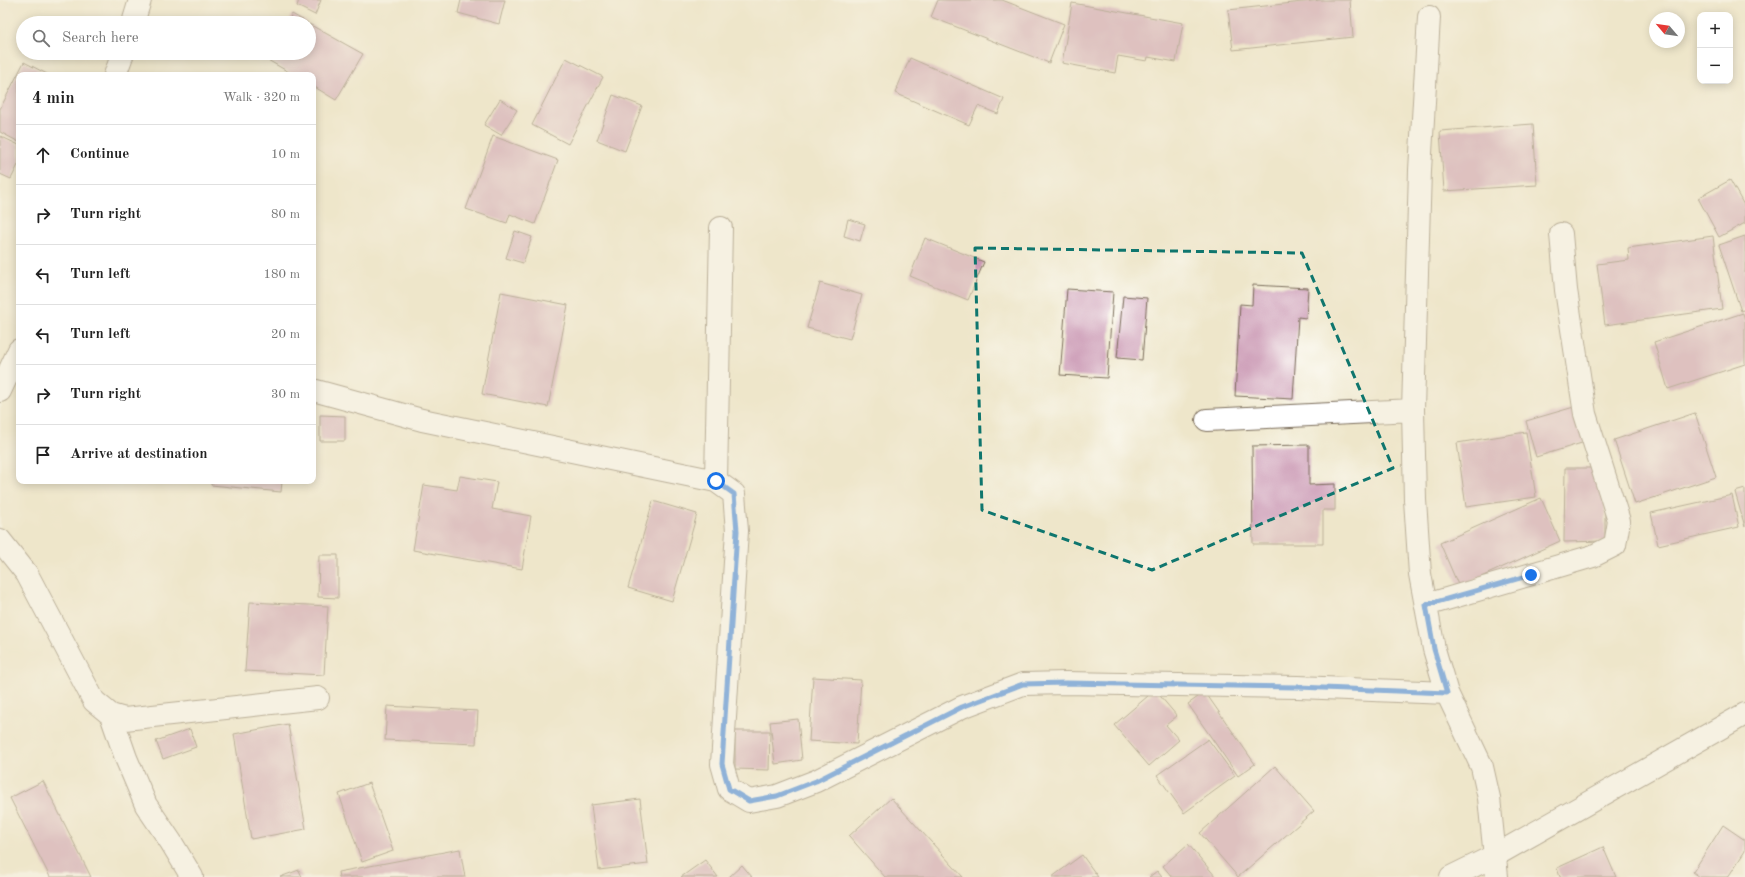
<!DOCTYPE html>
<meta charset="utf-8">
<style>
:root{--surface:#fff;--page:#f2f2f2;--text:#222;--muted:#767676;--line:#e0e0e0}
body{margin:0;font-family:"Old Standard TT",serif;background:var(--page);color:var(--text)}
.controls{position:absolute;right:12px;top:12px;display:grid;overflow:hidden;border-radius:8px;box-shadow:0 2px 10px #0003}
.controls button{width:36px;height:36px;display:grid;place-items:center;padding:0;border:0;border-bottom:1px solid var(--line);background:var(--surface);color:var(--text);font:20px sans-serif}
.compass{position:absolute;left:1649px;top:12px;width:36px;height:36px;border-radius:50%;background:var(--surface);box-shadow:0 2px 10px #0003;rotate:299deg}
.stop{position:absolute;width:12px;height:12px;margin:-9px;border:3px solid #1a73e8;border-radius:50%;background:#fff}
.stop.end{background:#1a73e8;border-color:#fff;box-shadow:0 1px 4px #0008}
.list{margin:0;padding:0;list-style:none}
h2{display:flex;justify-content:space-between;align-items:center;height:52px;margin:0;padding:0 16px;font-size:17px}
h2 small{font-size:13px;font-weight:400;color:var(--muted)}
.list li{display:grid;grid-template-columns:26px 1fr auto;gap:12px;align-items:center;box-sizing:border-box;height:60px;padding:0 16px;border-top:1px solid var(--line)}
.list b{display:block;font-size:15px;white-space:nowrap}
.list em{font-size:13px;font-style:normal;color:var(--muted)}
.icon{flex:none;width:22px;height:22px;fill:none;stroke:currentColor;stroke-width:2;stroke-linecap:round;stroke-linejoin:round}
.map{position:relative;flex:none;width:1745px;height:877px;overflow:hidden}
.search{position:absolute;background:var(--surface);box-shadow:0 2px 10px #0003;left:16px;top:16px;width:300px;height:44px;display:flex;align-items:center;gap:10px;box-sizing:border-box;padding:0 14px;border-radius:22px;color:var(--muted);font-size:15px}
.panel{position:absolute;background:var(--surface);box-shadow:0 2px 10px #0003;left:16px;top:72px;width:300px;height:412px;border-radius:8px}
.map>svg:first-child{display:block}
.building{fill:#c995b2}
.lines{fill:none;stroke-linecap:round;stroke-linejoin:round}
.minor-casing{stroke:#7a6c5a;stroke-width:24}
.minor{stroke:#fff;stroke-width:22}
.route{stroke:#1a73e8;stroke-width:5}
.marked{fill:none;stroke:#0f766e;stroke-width:3;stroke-dasharray:8 5;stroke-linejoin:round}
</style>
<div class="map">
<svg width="1745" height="877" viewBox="0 0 1745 877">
<rect width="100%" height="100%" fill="#fdfcf7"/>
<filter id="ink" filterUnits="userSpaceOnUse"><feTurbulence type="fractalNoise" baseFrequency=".025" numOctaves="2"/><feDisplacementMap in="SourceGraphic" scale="8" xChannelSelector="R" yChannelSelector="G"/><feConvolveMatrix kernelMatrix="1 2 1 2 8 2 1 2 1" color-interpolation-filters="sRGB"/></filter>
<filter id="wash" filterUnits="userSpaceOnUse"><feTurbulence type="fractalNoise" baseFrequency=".012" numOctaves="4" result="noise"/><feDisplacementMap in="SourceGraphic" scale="16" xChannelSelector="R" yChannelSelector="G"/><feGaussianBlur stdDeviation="0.9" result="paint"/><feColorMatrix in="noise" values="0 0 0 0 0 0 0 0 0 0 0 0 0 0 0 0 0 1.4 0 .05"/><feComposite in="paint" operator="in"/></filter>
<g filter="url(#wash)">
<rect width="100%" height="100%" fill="#eee6ca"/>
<g id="blocks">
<path class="building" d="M299,0h22l-6,15 -18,-9z
M461,0h44l-6,24 -41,-11z
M938,0h64l62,24 -15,39 -118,-46z
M1321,0h29l3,37 -120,13 -5,-40z
M1072,3l111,20 -7,39 -28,-5 -1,4 -29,-5 -3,17 -53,-10z
M292,14l16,9h-21z
M309,24l54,30 -27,46 -23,-14v-11h-19l-28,-16 4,-6h39z
M566,58l37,19 -35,67 -36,-19z
M910,58l94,41 -6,15 -20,-8 -9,19 -74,-32z
M24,62l25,13h-30v67l-19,-10v-23z
M613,95l29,11 -17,45 -28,-11z
M500,99l17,11 -16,25 -17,-10z
M1533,124l4,61 -93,6 -4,-60z
M0,136l19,9v18l-8,16 -11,-5z
M493,136l65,24 -23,64 -25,-10 -3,9 -41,-14z
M1730,180l15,27v16l-26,14 -21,-39z
M848,219l17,5 -5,17 -16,-5z
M515,231l17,6 -9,26 -17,-5z
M1713,236l9,73 -117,16 -8,-61 32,-4 -1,-12z
M1745,236v73l-4,2 -22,-66z
M925,238l59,24 -16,38 -58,-24z
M820,283l42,12 -12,44 -43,-11z
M1253,285l55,3 -2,30 -8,-1 -5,82 -58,-3 5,-92 12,1z
M1067,289l46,3 -6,86 -47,-3z
M501,292l67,13 -20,102 -66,-13z
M1123,296l24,2 -5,62 -25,-2z
M1743,313l2,8v43l-77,25 -14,-47z
M1574,407l11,35 -49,15 -10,-36z
M1695,413l21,64 -81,27 -21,-64z
M320,415l25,1v25h-25z
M1526,432l10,65 -70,10 -9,-64z
M1309,445v40l26,-1v26h-12v34h-70l-1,-98z
M1565,468h40v73l-41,1z
M460,476l37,6 -5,27 39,7 -9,53 -109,-19 11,-65 33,5z
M211,481h71l-1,11 -70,-7z
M1745,489v38l-10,-35z
M1732,495l7,32 -81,18 -7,-32z
M1541,498l19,43 -101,46 -19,-44z
M653,501l44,13 -25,87 -44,-13z
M319,555h19v43l-20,-1z
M250,602l78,4 -4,69 -79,-4z
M813,677l48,3 -4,64 -48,-3z
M1155,690l22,26 -11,9 13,15 -30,26 -35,-41z
M1205,692l50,72 -17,12 -50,-72z
M387,706l91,5 -2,33 -91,-4z
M798,719l4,41 -27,4 -5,-42z
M288,724l18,105 -55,10 -17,-105z
M190,729l6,18 -33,12 -7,-18z
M735,731h35l-1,39 -34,-1z
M1208,739l27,37 -51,37 -27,-38z
M1275,766l39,45 -76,66 -38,-44z
M43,781l48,96h-41l-40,-79z
M369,783l24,68 -31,11 -23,-68z
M891,798l72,79h-78l-36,-41z
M640,799l8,65 -49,6 -8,-65z
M1723,825l22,15v11l-17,26h-28l-7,-5z
M1188,844l28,33h-44l-9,-11z
M1603,847l13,30h-56l-3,-9z
M460,849l5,28h-126l-1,-5z
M1082,855l16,22h-46z
M705,860l13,17h-37z
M742,865l10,12h-23z
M299,870l3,7h-22z
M1157,871l5,6h-13z"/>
</g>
</g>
<g filter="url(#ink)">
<use href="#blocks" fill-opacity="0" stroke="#7a6c5a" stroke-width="1"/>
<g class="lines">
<defs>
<path id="minor" d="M1429,17l-9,153 -7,240 2,90 5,74 14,75 13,44 35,74 7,31 8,79
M133,23l7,-23
M115,75l8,-22
M313,390l109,30 294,61 18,13 3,37 -15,233 7,25 20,12 28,-5 39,-15 146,-74 61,-23 43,-1 232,4 149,6
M0,391l19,-41
M1207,420l206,-10
M716,481l5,-253
M0,540l27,34 67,127 17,14 14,4 193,-21
M1426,605l167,-49 22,-11 4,-24 -34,-107 -19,-124 -5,-56
M111,715l15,43 20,47 25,37 21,35
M1451,877l45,-22 249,-141"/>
</defs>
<use href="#minor" class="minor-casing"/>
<use href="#minor" class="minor"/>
</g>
</g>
<g class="lines" filter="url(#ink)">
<path class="route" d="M716,481l18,13 3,37 -15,233 7,25 20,12 28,-5 39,-15 146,-74 61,-23 43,-1 232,4 149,6 -13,-44 -8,-44 105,-30"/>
</g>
<path d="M0 0H1745V877H0ZM975,248l327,5 91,215 -241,102 -170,-60z" fill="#eee6ca" fill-opacity=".55" fill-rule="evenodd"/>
<path class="marked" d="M975,248l327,5 91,215 -241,102 -170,-60z"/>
</svg>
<div class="controls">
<button>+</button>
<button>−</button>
</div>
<svg class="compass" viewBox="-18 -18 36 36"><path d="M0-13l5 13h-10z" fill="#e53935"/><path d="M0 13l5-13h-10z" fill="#767676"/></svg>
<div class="stop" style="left:716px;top:481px"></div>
<div class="stop end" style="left:1531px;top:575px"></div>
<div class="search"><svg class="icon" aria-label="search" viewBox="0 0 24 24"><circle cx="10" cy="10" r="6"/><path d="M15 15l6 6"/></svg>Search here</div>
<section class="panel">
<h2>4 min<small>Walk · 320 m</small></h2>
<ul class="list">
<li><svg class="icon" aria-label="ahead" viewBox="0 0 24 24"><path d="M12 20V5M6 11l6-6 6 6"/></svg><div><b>Continue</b></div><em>10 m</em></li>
<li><svg class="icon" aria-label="right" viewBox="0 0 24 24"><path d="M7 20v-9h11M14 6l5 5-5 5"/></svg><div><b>Turn right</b></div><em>80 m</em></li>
<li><svg class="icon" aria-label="left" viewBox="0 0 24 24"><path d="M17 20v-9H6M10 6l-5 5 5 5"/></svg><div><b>Turn left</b></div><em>180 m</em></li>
<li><svg class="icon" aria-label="left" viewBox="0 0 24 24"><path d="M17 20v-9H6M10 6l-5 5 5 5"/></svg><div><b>Turn left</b></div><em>20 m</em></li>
<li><svg class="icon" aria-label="right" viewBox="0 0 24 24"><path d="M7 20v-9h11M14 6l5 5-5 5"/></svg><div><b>Turn right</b></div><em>30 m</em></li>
<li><svg class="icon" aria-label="arrive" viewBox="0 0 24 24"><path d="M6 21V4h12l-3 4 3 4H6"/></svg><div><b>Arrive at destination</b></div></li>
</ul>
</section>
</div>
